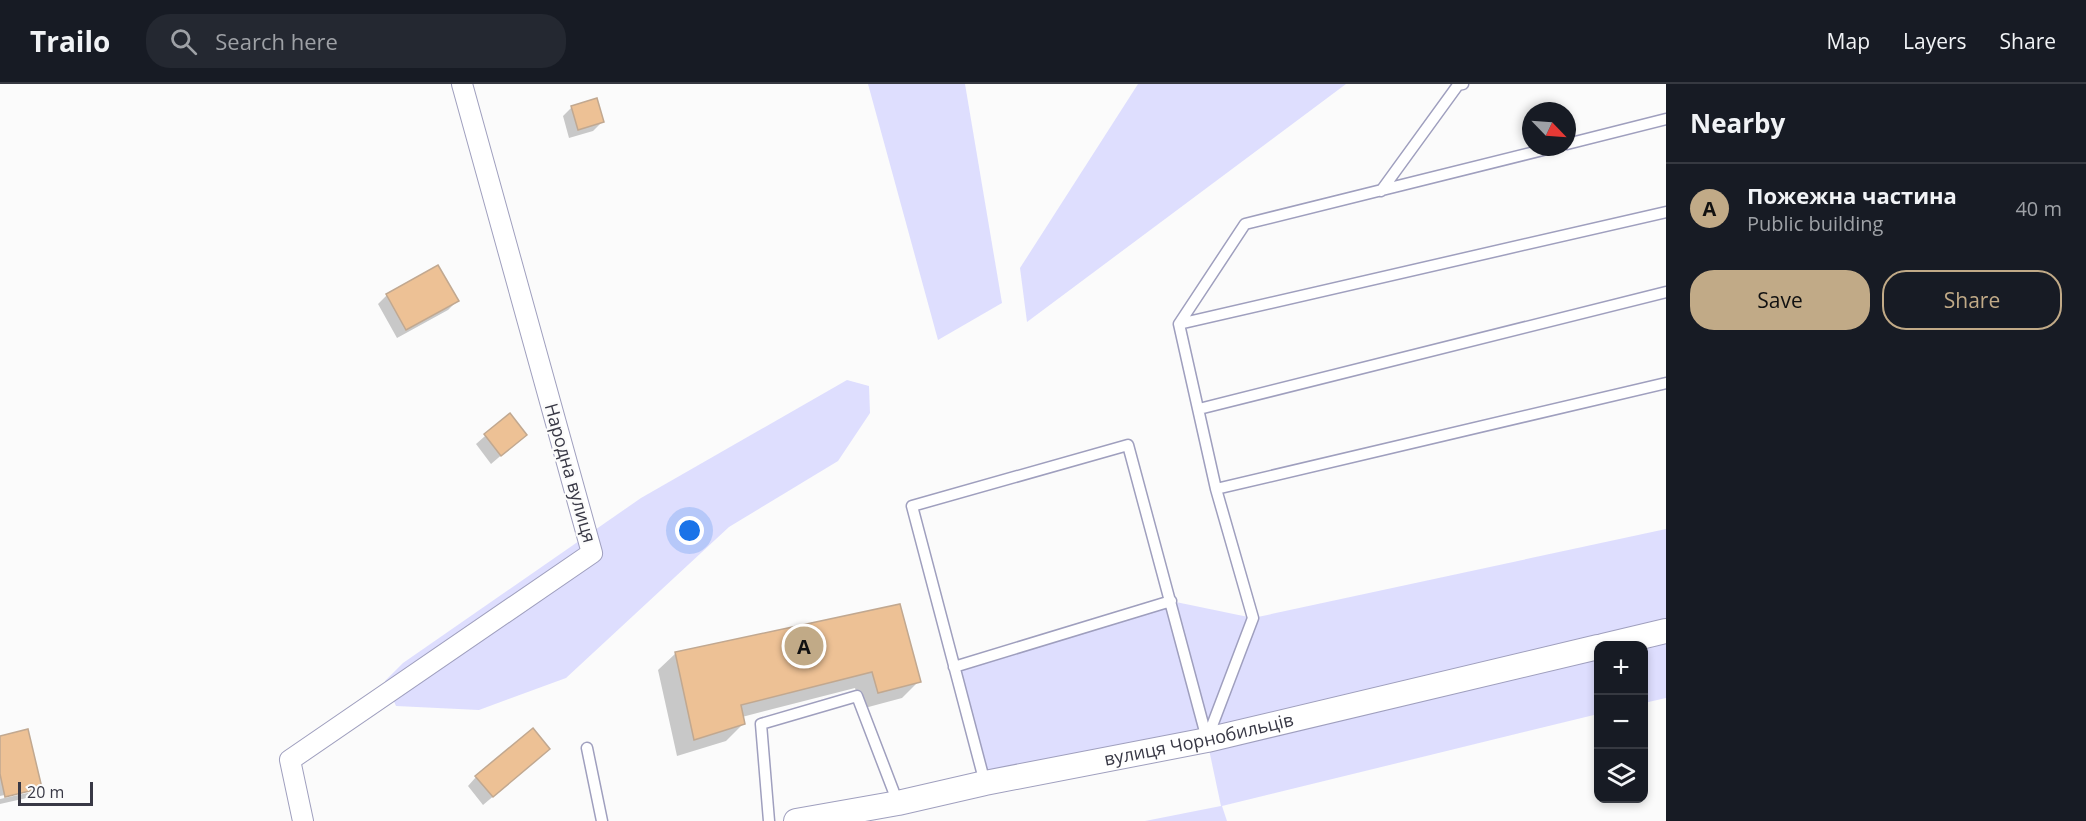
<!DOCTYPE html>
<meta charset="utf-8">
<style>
:root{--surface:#171b24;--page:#242831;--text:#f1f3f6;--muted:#9ea1a6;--line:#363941;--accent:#c1aa87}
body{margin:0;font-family:"Open Sans",sans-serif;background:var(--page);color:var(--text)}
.controls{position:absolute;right:18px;bottom:18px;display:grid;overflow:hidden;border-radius:12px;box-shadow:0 3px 9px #0003}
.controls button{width:54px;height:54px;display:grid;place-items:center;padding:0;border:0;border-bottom:2px solid var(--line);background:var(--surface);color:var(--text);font:30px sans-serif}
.compass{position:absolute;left:1522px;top:18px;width:54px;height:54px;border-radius:50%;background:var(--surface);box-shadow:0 3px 9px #0003;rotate:115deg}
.scale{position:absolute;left:18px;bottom:15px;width:75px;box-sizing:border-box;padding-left:6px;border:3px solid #383845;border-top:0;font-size:16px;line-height:21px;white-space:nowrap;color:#383845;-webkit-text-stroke:4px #fbfbfb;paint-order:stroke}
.you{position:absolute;left:690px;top:447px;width:21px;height:21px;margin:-15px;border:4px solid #fff;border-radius:50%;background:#1a73e8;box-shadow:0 0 0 9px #1a73e833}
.badge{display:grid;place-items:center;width:39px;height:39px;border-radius:50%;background:var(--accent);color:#111;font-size:20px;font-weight:700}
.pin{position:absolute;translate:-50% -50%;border:3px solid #fff;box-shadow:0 2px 6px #0006}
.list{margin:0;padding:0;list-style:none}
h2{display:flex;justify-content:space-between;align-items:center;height:78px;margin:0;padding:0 24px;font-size:26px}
h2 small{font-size:20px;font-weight:400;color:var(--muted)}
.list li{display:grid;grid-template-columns:39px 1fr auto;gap:18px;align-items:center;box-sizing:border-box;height:90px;padding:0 24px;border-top:2px solid var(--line)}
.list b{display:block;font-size:22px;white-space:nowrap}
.list p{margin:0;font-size:20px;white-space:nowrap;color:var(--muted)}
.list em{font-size:20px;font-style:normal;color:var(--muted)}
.actions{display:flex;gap:12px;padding:18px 24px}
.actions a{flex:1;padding:14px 0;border:2px solid var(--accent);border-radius:24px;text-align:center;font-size:21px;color:var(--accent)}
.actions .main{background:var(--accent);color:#111}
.icon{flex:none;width:33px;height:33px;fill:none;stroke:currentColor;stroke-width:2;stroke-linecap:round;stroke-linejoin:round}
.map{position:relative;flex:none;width:1666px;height:737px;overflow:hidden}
header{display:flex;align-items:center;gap:36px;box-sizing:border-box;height:84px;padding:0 30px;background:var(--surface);border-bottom:2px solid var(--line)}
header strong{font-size:28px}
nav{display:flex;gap:33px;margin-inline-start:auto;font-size:21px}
.search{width:420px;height:54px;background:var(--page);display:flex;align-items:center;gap:15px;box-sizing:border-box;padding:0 21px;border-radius:24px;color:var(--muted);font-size:22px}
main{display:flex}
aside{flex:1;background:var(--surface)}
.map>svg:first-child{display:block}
.green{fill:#dedefe}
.shadow{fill:#0003}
.building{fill:#edc195;stroke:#c1a890;stroke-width:1.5}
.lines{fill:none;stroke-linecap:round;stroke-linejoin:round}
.service-casing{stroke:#9f9fbe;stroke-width:13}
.minor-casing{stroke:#9f9fbe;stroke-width:22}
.tertiary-casing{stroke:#9f9fbe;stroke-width:26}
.service{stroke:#fff;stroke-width:10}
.minor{stroke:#fff;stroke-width:20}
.tertiary{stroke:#fff;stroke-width:24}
.labels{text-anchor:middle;stroke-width:4.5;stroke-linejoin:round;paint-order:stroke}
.street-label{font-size:18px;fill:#383845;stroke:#fbfbfb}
</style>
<header>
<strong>Trailo</strong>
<div class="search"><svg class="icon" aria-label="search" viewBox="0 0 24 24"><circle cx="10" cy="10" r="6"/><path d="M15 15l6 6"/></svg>Search here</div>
<nav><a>Map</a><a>Layers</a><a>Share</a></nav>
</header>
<main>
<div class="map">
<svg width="1666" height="737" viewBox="0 0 1666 737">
<rect width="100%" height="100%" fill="#fbfbfb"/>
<path class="green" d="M868,0h97l37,219 -64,37z
M1138,0h208l-319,238 -7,-54z
M847,296l22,6 1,27 -32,48 -109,66 -163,151 -87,32 -83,-4 -11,-25 18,-18 238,-165z
M1666,445v94l-681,160 -31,-116 217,-66 82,17z
M1666,547v67l-22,5v-57z
M1598,563v67l-376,92 5,15h-82l76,-15 -14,-66z"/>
<path class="shadow" d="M572,23l30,15 -9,9 -24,7 -6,-22z
M387,211l70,6 -9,9 -51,28 -19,-34z
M509,331l16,20 -34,29 -15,-20z
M899,521l20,76 -17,17 -41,11 -6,-21 -113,29 1,7 -17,17 -49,15 -19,-86 18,-17z
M0,653l40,51 -9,9 -31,7v-5l32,-7v-3l-32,7z
M539,674l-56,47 -15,-19 8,-9z"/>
<path class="building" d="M597,14l7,24 -26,8 -7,-24z
M438,181l21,36 -53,29 -20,-36z
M510,329l17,22 -26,21 -17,-22z
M900,520l21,78 -43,11 -6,-21 -131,33 4,19 -51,16 -19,-88z
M533,644l17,21 -57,48 -18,-21z
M28,645l14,59 -37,9 -5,-23v-38z"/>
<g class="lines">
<defs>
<path id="service" d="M1567,60l99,-25
M1381,107l77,-106 5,-1
M1179,240l487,-112
M1199,325l467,-117
M1216,405l450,-106
M954,583l217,-66
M1207,655l46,-121 -37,-129 -37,-165 66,-100 310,-77
M587,664l15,73
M985,699l-73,-277 216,-61 79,294
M769,737l-8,-97 96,-28 41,107"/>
<path id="minor" d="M303,737l-13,-61 302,-207 -130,-469"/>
<g id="tertiary">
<path d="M1603,562l63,-15"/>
<path id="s1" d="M796,737l102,-18 87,-20 222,-43 391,-93"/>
</g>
</defs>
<use href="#service" class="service-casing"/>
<use href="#minor" class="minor-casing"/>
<use href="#tertiary" class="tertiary-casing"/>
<use href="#service" class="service"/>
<use href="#minor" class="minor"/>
<use href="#tertiary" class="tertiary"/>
</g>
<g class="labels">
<g class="street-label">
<text transform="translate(570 389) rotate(74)" y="6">Народна вулиця</text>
<text dy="6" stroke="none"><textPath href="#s1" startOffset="411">вулиця Чорнобильців</textPath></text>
</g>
</g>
</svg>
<div class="controls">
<button>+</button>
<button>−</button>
<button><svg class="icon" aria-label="layers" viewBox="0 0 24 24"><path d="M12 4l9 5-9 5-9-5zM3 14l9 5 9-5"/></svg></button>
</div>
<svg class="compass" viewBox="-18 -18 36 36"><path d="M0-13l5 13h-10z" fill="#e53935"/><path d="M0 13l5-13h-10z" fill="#9ea1a6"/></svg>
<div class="scale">20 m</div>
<div class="you"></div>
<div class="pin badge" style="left:804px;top:562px">A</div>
</div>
<aside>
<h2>Nearby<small></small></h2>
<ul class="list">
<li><span class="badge">A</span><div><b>Пожежна частина</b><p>Public building</p></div><em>40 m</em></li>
</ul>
<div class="actions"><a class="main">Save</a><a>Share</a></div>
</aside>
</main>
